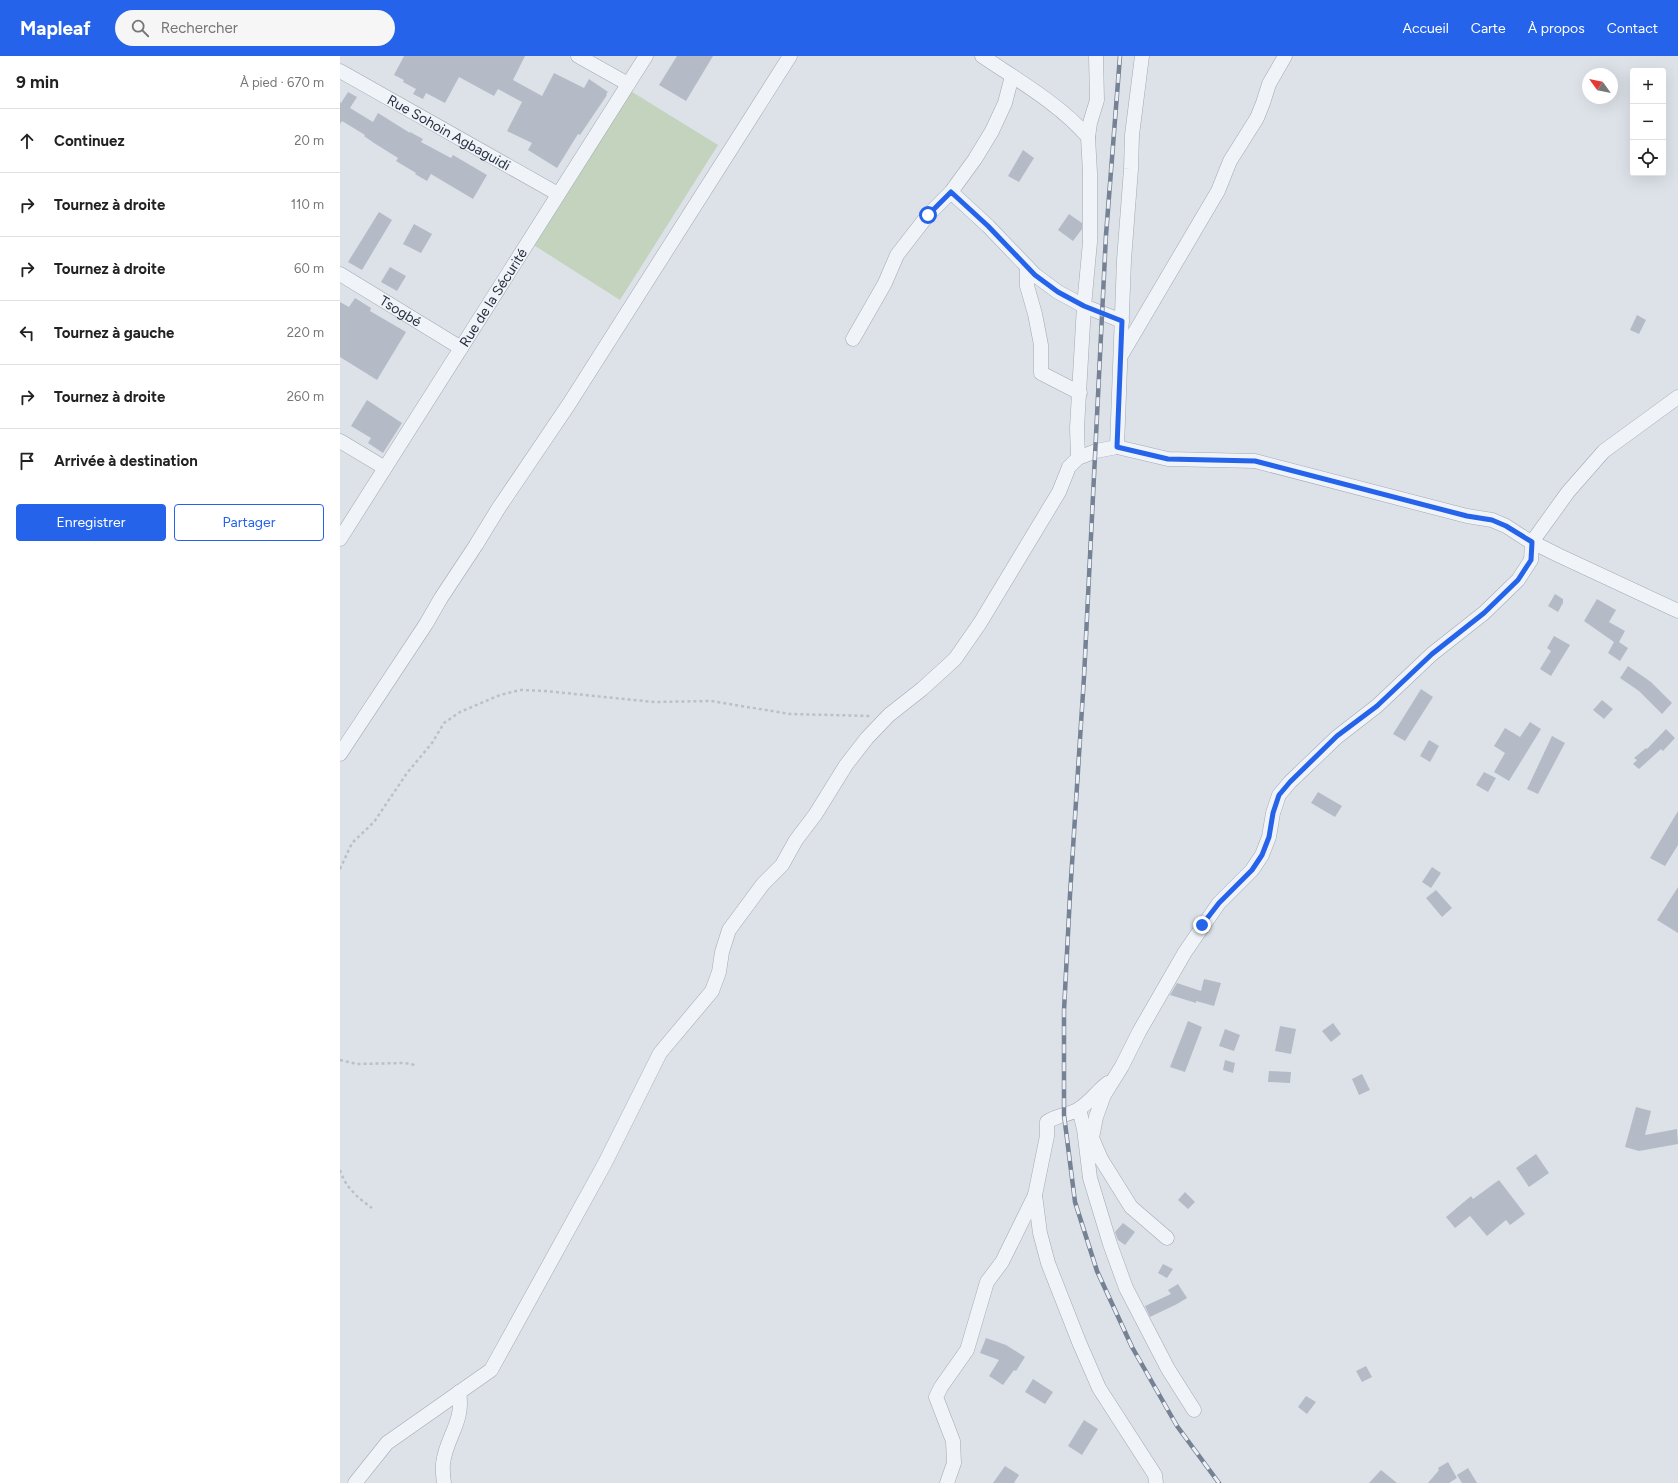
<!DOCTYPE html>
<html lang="fr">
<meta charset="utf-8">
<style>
:root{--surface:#fff;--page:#f6f6f6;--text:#222;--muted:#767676;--line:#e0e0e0;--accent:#2563eb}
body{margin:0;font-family:Figtree,sans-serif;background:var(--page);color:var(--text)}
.controls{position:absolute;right:12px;top:12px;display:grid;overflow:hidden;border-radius:4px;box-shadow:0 4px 16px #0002}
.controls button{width:36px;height:36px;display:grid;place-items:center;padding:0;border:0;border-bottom:1px solid var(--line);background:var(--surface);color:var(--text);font:20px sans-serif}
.compass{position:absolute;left:1242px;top:12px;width:36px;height:36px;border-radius:50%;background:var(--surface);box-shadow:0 4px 16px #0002;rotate:303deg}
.stop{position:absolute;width:12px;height:12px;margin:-9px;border:3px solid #2563eb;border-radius:50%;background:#fff}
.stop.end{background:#2563eb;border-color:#fff;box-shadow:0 1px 4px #0008}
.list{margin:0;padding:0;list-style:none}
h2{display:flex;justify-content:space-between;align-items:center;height:52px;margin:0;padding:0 16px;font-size:17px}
h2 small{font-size:13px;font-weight:400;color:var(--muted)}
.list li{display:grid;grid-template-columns:26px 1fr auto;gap:12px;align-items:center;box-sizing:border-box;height:64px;padding:0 16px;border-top:1px solid var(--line)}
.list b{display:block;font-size:15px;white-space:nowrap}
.list em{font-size:13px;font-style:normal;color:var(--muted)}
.actions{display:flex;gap:8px;padding:12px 16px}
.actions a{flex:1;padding:9px 0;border:1px solid var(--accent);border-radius:4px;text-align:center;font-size:14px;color:var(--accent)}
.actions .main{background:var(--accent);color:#fff}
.icon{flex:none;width:22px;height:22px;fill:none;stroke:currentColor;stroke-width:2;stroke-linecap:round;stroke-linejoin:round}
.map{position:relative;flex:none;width:1338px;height:1427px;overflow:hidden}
header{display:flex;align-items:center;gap:24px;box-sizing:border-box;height:56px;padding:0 20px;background:var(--accent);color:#fff}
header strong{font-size:19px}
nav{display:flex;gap:22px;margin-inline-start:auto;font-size:14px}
.search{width:280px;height:36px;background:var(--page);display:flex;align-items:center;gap:10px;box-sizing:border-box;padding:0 14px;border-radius:22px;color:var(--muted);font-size:15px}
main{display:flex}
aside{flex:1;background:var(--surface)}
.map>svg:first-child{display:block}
.green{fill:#c4d3be}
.building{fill:#b4bbc6}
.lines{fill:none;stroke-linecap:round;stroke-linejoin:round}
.street-casing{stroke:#a2a9b3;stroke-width:15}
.path{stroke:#bbc0c8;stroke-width:2.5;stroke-dasharray:3 3;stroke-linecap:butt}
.street{stroke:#f0f3f7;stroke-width:14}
.rail-casing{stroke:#758294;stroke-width:4.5}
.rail{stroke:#edf1f6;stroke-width:3;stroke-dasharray:9;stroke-linecap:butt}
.route{stroke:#2563eb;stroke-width:5}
.labels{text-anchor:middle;stroke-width:3.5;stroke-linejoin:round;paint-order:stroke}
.street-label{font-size:14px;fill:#253041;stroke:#edf1f6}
</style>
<header>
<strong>Mapleaf</strong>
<div class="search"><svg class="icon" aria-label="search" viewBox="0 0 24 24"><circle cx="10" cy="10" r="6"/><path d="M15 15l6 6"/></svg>Rechercher</div>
<nav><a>Accueil</a><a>Carte</a><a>À propos</a><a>Contact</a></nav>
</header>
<main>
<aside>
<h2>9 min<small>À pied · 670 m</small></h2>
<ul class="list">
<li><svg class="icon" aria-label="ahead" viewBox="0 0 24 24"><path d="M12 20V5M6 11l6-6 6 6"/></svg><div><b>Continuez</b></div><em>20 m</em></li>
<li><svg class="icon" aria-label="right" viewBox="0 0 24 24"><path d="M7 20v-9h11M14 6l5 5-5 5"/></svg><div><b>Tournez à droite</b></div><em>110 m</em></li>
<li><svg class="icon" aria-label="right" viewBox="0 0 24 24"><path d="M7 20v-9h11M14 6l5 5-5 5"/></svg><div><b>Tournez à droite</b></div><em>60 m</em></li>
<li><svg class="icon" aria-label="left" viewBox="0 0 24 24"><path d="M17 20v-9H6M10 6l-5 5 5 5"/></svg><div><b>Tournez à gauche</b></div><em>220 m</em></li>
<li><svg class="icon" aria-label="right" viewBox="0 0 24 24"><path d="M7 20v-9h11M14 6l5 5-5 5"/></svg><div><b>Tournez à droite</b></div><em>260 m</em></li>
<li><svg class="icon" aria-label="arrive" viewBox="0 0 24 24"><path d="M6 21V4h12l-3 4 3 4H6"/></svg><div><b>Arrivée à destination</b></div></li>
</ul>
<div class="actions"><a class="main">Enregistrer</a><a>Partager</a></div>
</aside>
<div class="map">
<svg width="1338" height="1427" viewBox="0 0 1338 1427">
<rect width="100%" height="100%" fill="#dde2e9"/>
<path class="green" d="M289,34l89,55 -98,155 -88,-56z"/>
<path class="building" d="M64,0h121l-12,24 29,16 12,-23 30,15 5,-9 19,13 -2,2 1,1 -27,40 -2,-1 -21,34 -29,-18 4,-7 -25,-12 15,-29 -24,-13 -4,7 -35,-19 -14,26 -19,-10 -3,6 -10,-5 3,-5 -13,-7 1,-2 -10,-5z
M337,0h36l-27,45 -27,-16z
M8,36l9,5 -7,11 23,14 5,-9 32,20v-1l13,7 -2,3 30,16 2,-3 34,20 -14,24 -42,-25 -4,7 -12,-7 1,-1 -20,-12 2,-3 -24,-15 -10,-7 1,-1 -23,-14 -2,3v-22l1,1z
M683,94l11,8 -15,24 -11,-6z
M39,156l13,8 -30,50 -14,-8z
M729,158l13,9v6l-9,12 -15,-11z
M74,168l18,10 -11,19 -18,-9z
M50,211l16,9 -9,15 -16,-9z
M15,242l16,10 -1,3 36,21 -29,48 -37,-23v-55l9,5z
M1297,259l9,5 -7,14 -9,-4z
M27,344l35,23 -19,30 -15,-10 3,-5 -20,-12z
M1215,538l8,5v4l-5,9 -10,-6z
M1257,543l19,11 -7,12 16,9 -6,11 9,6 -8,13 -12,-8 6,-11 -30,-21z
M1214,580l16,9 -19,31 -11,-7 11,-18 -4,-3z
M1288,610l23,16 21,21 -10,11 -23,-23 -19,-13z
M1081,633l12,8 -28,44 -12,-7z
M1262,644l11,9 -9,10 -11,-9z
M1190,666l11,7 -32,52 -15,-9 11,-19 -11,-7 11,-18 15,9z
M1326,673l9,9 -12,13 -2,-2 -22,20 -6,-5 4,-4 -3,-2 12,-10 1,1z
M1212,680l13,7 -27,51 -11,-5z
M1089,684l10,6 -9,16 -10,-6z
M1144,716l12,6 -8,14 -12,-7z
M978,736l24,14 -7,11 -24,-14z
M1338,755v34l-13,21 -15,-8z
M1092,811l9,6 -10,15 -9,-6z
M1338,831v46l-21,-13z
M1096,834l16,18 -10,9 -16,-19z
M864,923l17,4 -7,23 -18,-5v2l-26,-8 7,-12 24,8z
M848,965l14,6 -17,45 -15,-5z
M993,967l8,11 -10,8 -9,-11z
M940,970l16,3 -5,25 -16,-3z
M885,973l15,6 -6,16 -15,-5z
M885,1004l10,3 -2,10 -10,-3z
M929,1015l22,1 -1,11 -22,-1z
M1022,1018l8,16 -11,5 -7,-16z
M1296,1051l15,4 -6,24 32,-6 1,15 -39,7 -14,-4z
M1196,1098l13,19 -20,14 -13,-19z
M1159,1124l26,34 -15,11 -4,-5 -19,16 -17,-20 -15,12 -9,-11 25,-21 2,3z
M845,1136l10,10 -7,7 -10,-9z
M783,1167l12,9 -10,13 -7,-5 -3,-8z
M823,1208l10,5 -6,9 -9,-5z
M838,1228l9,14 -10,6 -27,13 -5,-11 26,-12 -3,-4z
M646,1282l20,7 19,12 -9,14 -2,-1 -11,15 -14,-9 10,-16 -19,-7z
M1026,1310l6,11 -10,5 -6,-11z
M693,1323l20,13 -8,12 -20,-12z
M966,1340l10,6 -9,12 -9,-7z
M744,1364l14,9 -16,26 -14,-9z
M1108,1406l9,16 -8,5h-21l11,-13 -1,-2z
M665,1410l14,9 -5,8h-21z
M1128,1412l9,15h-15l-5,-8z
M1041,1414l16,13h-28z"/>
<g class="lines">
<defs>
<g id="street">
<path d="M238,0l50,28"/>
<path d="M642,0c34,23 79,49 106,81"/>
<path id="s1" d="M0,15l218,123"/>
<path d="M611,136l37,34 47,49 23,17 26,14 38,15"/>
<path d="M687,211v19l8,28 6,31v28l39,20"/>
<path id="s2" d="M0,218l121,74"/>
<path d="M513,283l32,-56 12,-28 31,-40 23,-23 24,-33 17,-28 13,-28 7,-27"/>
<path d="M782,298l96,-163 12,-30 27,-43 6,-15 6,-19 16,-28"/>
<path d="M0,385l45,27"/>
<path d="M777,391l7,-187 7,-91 1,-34 10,-79"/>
<path d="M738,402l-1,-30 7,-122 6,-64v-69l-2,-36 2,-14 7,-23 -1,-44"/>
<path id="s3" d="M0,483l306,-483"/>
<path d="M0,698l86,-130 15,-26 35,-53 22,-36 71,-105 221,-348"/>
<path d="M739,1053l5,20 6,49 20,66 16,44 42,81 26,41"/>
<path d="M695,1139l5,38 8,30 31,79 20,46 56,87 1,8"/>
<path d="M827,1182l-36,-31 -30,-48 -9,-21 4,-21 8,-22 18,-29 17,-34 46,-80 34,-49 33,-33 10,-15 7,-18 4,-24 6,-18 11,-13 47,-45 40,-31 55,-52 52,-41 34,-33 13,-20 1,-18 36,-50 36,-41 74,-54"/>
<path d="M15,1427l32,-40 104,-73 114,-207 55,-110 52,-62 7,-19 3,-20 7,-22 34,-46 19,-19 14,-25 19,-25 31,-50 21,-27 22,-23 33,-26 33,-30 25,-36 79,-131 10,-25 9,-9 18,-7 21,-4 51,12 87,2 212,55 25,4 14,6 20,13 32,16 120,56"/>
<path d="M104,1427c-1,-7 -2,-18 0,-25 5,-25 20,-37 15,-66"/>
<path d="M607,1427l7,-20 -1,-22 -17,-44 5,-10 26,-37 20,-68 15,-20 33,-67 12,-59v-14c10,-7 22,-7 32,-13 11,-7 19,-19 29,-26"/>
</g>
</defs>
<use href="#street" class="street-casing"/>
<path class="path" d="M0,813l12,-26 22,-21 33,-49 25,-30 12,-20 16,-11 40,-17 20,-5 25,1 109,11 57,-1 79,13 81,2
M0,1004l17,4 48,-1 10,2
M0,1114c5,17 18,28 32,38"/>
<use href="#street" class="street"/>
<defs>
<path id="rail" d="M780,0l-14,179 -22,442 -14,218 -6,116v104l11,87 22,69 35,76 45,79 42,57"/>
</defs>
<use href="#rail" class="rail-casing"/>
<use href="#rail" class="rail"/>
</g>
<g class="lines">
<path class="route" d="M588,159l23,-23 37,34 47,49 23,17 26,14 38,15 -5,126 51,12 87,2 212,55 25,4 14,6 26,16 -1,18 -13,20 -34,33 -52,41 -55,52 -40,30 -47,46 -11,13 -6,18 -4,24 -7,18 -10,15 -33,33 -17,22"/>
</g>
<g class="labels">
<g class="street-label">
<text dy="5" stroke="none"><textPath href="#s1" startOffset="125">Rue Sohoin Agbaguidi</textPath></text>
<text dy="5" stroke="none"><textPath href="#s3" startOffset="286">Rue de la Sécurité</textPath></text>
<text dy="5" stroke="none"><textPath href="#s2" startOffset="71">Tsogbé</textPath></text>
</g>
</g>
</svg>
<div class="controls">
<button>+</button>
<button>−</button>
<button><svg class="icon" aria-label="locate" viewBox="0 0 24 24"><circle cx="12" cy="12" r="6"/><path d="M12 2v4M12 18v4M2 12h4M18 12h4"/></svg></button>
</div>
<svg class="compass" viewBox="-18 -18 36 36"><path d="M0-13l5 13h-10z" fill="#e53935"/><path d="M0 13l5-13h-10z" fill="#767676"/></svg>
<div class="stop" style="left:588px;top:159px"></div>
<div class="stop end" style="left:862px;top:869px"></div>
</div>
</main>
